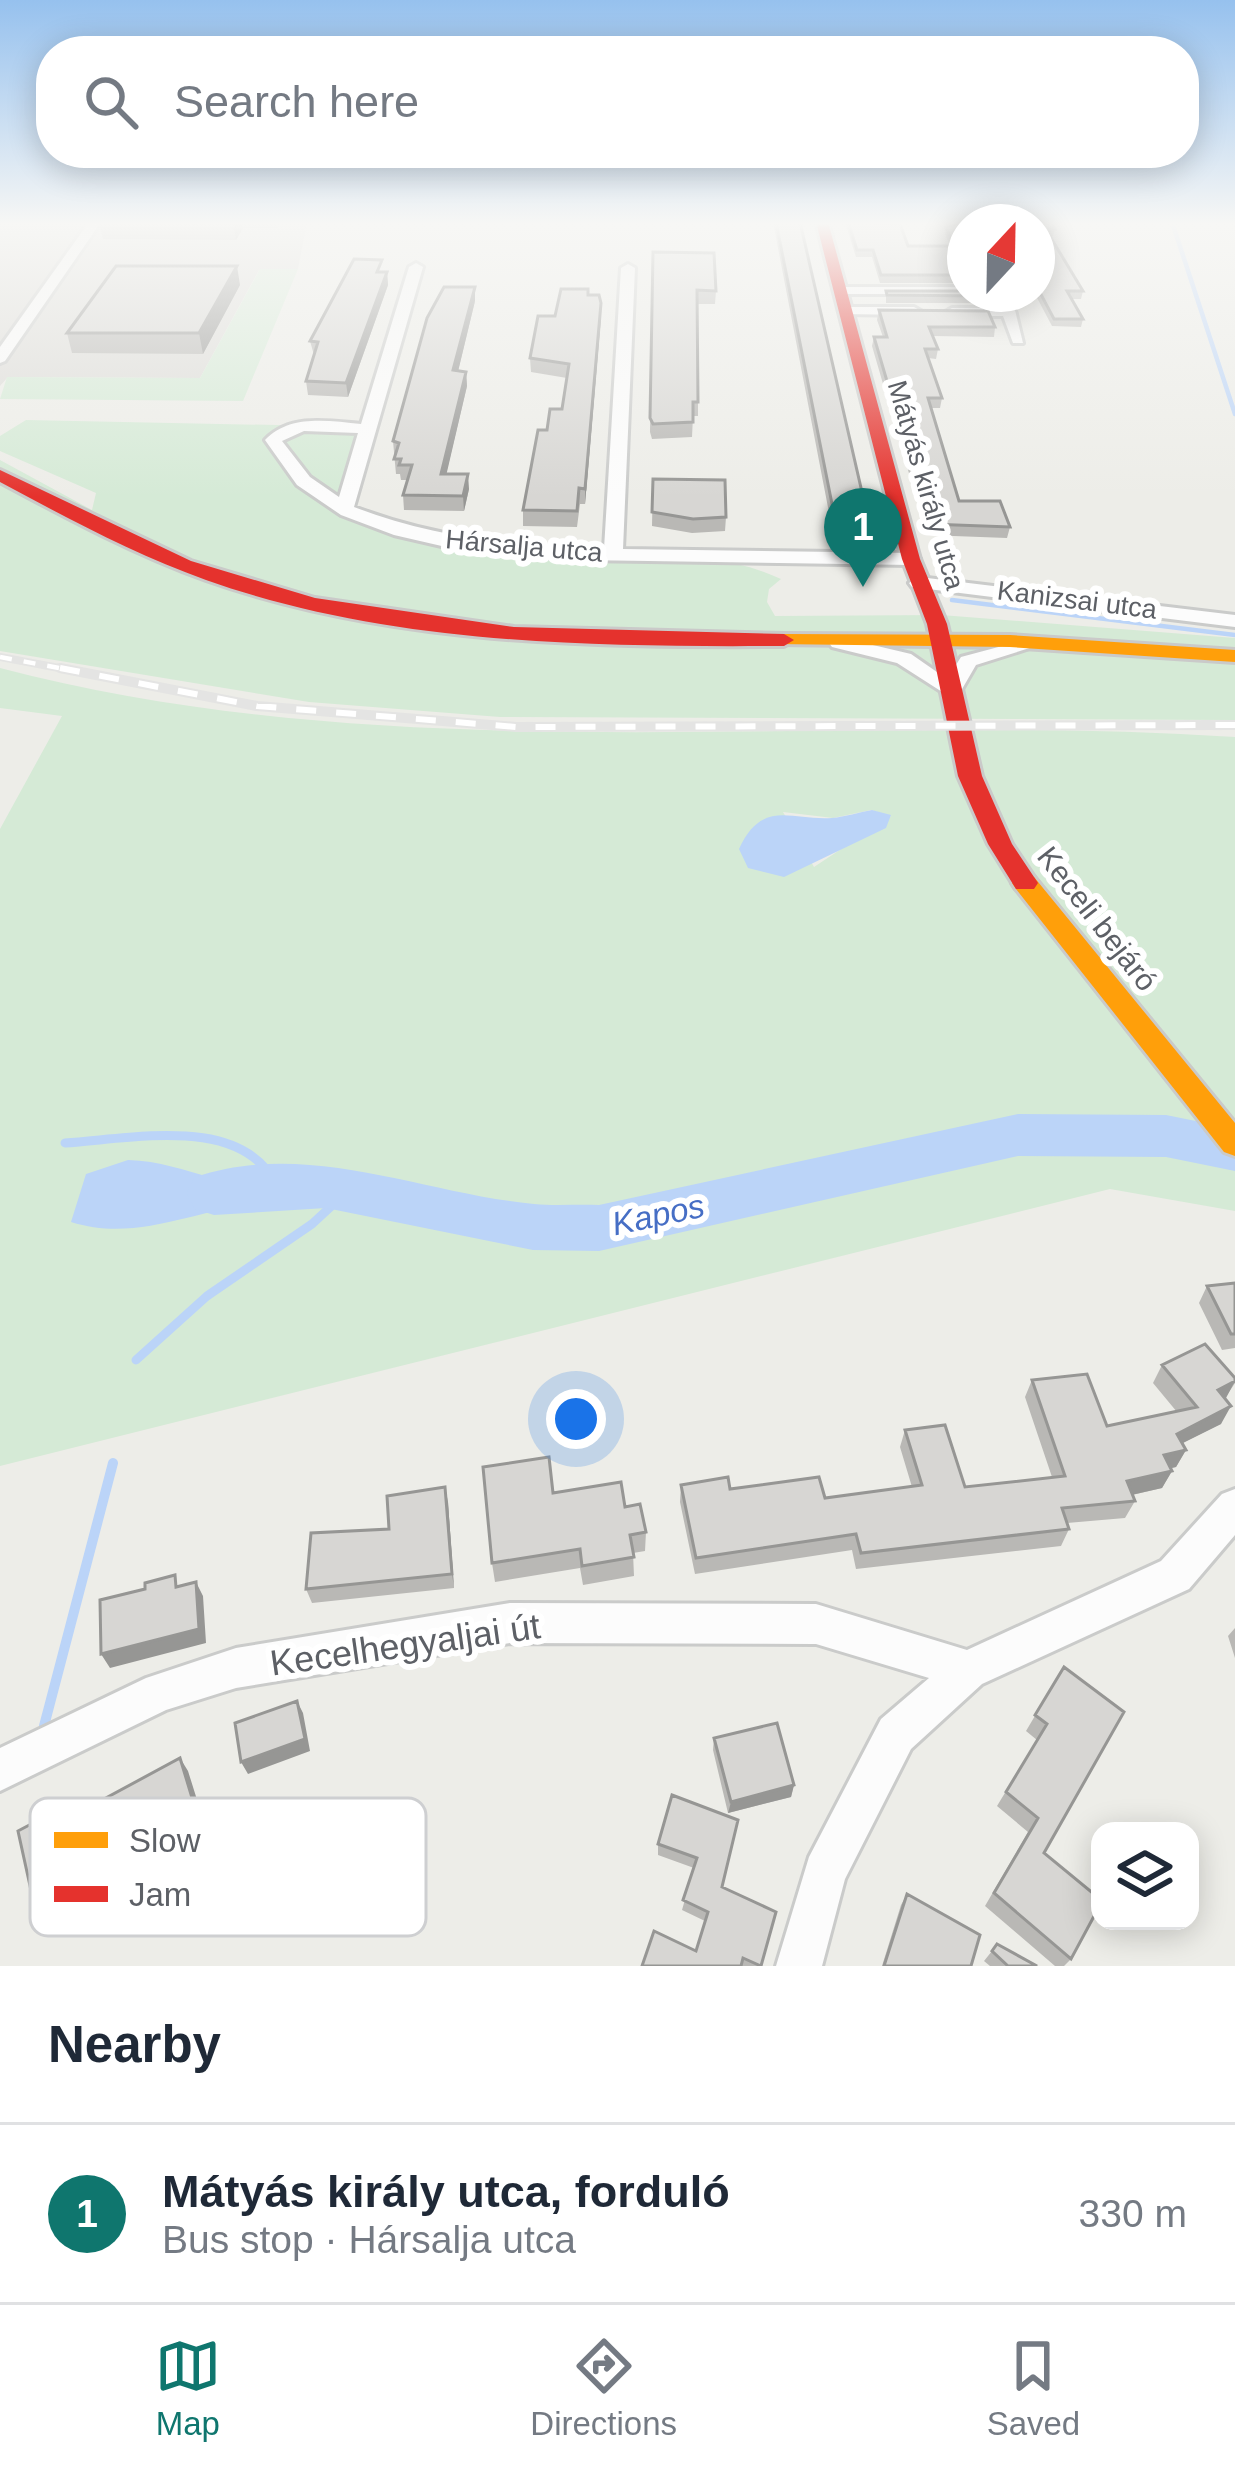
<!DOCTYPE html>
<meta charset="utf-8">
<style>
:root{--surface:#fff;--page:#f6f6f7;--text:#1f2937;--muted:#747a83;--line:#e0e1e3;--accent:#0f766e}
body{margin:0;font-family:Arial,sans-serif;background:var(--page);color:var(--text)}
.controls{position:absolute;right:36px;bottom:36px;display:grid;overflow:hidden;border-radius:24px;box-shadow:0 6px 30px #0003}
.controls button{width:108px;height:108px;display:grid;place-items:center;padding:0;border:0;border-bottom:3px solid var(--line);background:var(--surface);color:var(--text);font:60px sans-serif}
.compass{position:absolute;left:947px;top:204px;width:108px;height:108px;border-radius:50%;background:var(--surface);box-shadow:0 6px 30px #0003;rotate:22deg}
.you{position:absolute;left:576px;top:1419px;width:42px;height:42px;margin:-30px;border:9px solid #fff;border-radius:50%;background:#1a73e8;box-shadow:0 0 0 18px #1a73e833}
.badge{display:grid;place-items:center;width:78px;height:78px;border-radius:50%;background:var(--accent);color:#fff;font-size:39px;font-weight:700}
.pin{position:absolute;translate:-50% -99px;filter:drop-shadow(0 3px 6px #0008)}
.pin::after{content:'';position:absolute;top:63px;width:42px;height:36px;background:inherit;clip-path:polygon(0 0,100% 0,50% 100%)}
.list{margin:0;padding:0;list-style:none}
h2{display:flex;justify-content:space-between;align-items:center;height:156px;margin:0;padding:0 48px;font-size:51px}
h2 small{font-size:39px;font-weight:400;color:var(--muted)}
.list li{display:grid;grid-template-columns:78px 1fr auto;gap:36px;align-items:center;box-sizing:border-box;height:180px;padding:0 48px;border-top:3px solid var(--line)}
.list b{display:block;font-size:45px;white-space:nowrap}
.list p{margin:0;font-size:39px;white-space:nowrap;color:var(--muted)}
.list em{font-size:39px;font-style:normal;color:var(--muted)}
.icon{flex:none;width:66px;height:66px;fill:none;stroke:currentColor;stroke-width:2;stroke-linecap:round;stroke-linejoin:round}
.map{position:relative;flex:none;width:1235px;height:1966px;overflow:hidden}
.search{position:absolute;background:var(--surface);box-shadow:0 6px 30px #0003;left:36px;right:36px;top:36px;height:132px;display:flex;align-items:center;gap:30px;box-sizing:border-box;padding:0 42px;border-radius:48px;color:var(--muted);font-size:45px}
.sheet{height:336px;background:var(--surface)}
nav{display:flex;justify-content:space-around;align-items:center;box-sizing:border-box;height:168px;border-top:3px solid var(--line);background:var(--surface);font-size:33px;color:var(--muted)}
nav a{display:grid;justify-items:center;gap:6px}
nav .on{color:var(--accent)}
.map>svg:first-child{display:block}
.industrial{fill:#dddcd8}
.green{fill:#d5ead6;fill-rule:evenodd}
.water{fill:#bbd4f8}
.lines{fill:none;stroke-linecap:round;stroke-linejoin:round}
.stream-far2{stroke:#bbd4f8;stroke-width:4.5}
.stream-far1{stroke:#bbd4f8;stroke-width:9}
.stream{stroke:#bbd4f8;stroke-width:10}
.river{fill:#bbd4f8;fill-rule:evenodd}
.street-casing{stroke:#cacbca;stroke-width:6}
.slow-casing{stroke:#cacac9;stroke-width:6}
.jam-casing{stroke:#cacac9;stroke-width:6}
.street{fill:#fcfcfc;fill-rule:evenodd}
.slow{fill:#ff9f0a;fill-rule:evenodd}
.jam{fill:#e5322d;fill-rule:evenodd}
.rail-far1-casing{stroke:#e4e4e3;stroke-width:8}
.rail-casing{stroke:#e4e4e3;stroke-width:10}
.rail-far1{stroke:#fff;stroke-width:4.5;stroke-dasharray:12;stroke-linecap:butt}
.rail{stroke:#fff;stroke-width:6;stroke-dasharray:20;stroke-linecap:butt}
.wall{fill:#b9b8b5}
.shaded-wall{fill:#969694}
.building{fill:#d7d6d3;stroke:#969694;stroke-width:3}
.labels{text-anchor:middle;stroke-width:12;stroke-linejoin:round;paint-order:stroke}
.far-street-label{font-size:27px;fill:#5d6066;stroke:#fff}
.street-label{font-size:30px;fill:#5d6066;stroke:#fff}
.water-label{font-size:33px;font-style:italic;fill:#466ec5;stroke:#fff}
.near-street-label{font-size:36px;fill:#5d6066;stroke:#fff}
.key{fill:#fff;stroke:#cecfd1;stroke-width:3}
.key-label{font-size:33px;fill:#5d6066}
</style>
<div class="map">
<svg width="1235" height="1966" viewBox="0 0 1235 1966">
<rect width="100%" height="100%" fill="#edede8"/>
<path class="industrial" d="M0,222h307l-9,47 -39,1 -59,108 -192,-1 -8,9z"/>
<path class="green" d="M260,269h38l-55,132 -243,-2 7,-22 193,1z
M26,420l348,7 -27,92c55,19 111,34 170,37 85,6 186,-14 264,23l-12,10 -2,13 8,14 166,-1 294,23v82l-735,-3 -191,-15 -309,-51v-191l92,50 4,-17 -96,-42v-15z
M0,668c406,106 823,42 1235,69v474l-125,-22 -1110,277v-637l62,-113 -62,-8zM871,810l20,6 -77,51 -31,-55 50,6z"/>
<path class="water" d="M872,810l19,5 -5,13 -102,49 -36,-9 -9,-19c23,-51 53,-28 93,-31 13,-1 27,-6 40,-8z
M128,1160c32,1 55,10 85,18 22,6 46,-5 65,10l-5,13c-71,5 -133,43 -202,21l15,-48z"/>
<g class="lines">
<path class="stream-far2" d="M1172,222l63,192
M952,600l283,35"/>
<path class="stream-far1" d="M65,1143c67,-4 179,-30 213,45
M136,1360l71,-64 105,-72 39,-36"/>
<path class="stream" d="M44,1726l69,-263"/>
<path class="river" d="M1018,1114l148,1 69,14v42l-69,-14 -148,-1 -419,95 -66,-1 -207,-42 -112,7 -19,-6 -9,-16 9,-16c113,-38 226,16 339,27 21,2 44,0 65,1z"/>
<defs>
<path id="street" d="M89,222h12l-96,139 -5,2v-16z
M416,263l7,4 -69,240c81,31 163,40 250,42l17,-281 7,-4 7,4 -12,281 288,4 9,6 -9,6 -329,-5 -123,-10 -65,-15 -53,-20 -44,-30 -32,-45c25,-26 63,-19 96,-16l48,-157zM304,431l54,2 -19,64 -29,-20 -28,-36z
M834,287h131v7h5h-131z
M1000,295l12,3 11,45h-10l-10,-27h-51l-7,-4 7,-4h49z
M846,307h68l7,4 -7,4 -73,-1 -2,-3z
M919,577l316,38v12l-323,-40 -3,-4z
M839,637l72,17 36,25 14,-22 71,-19 10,6 -66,21 -18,31 -8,1 -53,-34 -65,-16 -3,-4z
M1235,1489v46l-46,54 -207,95 -71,65 -66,130 -23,87h-46l33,-109 72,-138 48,-41 -113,-34 -306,-1 -274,45 -70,22 -166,81v-43l146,-70 90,-30 274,-45 306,1 151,46 194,-89 61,-67z"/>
<path id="slow" d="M784,634l226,1 225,15v12l-225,-15 -233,-3v-8z
M1025,875l9,2 201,246v33l-11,-4 -208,-263 -4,-6z"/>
<path id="jam" d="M816,222h12l92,337 27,65 35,152 30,68 26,39 -4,6h-18l-28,-45 -30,-68 -31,-152 -25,-65z
M0,470l191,91 124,37 199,29 270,7 10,6 -10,6c-193,1 -394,-1 -578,-66 -72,-26 -139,-62 -206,-98z"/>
</defs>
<use href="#street" class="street-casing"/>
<use href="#slow" class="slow-casing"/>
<use href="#jam" class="jam-casing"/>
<use href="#street" class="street"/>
<use href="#slow" class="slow"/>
<use href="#jam" class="jam"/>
<defs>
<path id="rail-far1" d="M0,657l75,14"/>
<path id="rail" d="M60,668l197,38 259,21 719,-2"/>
</defs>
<use href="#rail-far1" class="rail-far1-casing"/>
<use href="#rail" class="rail-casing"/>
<use href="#rail-far1" class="rail-far1"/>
<use href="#rail" class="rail"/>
</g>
<path class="wall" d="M280,222l-3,6h-34l-7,12 -133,-1 -4,-16z
M773,222h27l67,292 -2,14 -34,-5z
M845,222h39l24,24h42l-5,-12 1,-7 8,-2v-3h11v35h-3l3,6v20h-85l-8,-26h-16z
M1037,222l18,7 -2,7h-2l32,55 -2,8h-9l11,20 -2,8 -29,-1 -17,-32h2z
M653,252l63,39 -1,13h-17v112h-5l-1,21 -40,2 -2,-7z
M384,272h3l1,13 -40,112 -40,-2 -2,-14 8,-26 -4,-14z
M240,285l-37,69 -131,-1 -5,-20z
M886,291l94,5 -1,7h-93z
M588,295l13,8v14l-16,187h-5l-3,23 -54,-1v-16l24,-80 15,-21 5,-31 -36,-6 -1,-14 25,-42z
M475,301l-17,70 8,1 1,14 -21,88 23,15 -5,22 -60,-1 -1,-15 4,-15h-6l-1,-6h-4l-3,-33z
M879,310l116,17 -1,10 -61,-1 5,13 -2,10 -8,-1 14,40 -2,10h-9l28,93 51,26 -3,11 -80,-3 -55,-189 2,-9h9l-6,-17z
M653,479l73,38 -1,14 -33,2 -40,-7z
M1235,1283v65l-13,2 -23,-47 8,-17z
M1162,1365l73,13v5l-10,15 -4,26 -39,19 4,7 -10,17 -5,1 1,3 -10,17 -30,7 3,6 -10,17 -58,5 2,6 -8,17 -205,23 -4,-19 -157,24 -15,-72 1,-17 144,13 87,-11 -12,-40 5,-17 60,57 87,-10 -27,-80 7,-17 75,46 70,-14 -24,-29z
M553,1493l72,14 21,25 -1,19 -12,2 1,23 -51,9 -3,-17 -85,14 -3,-19z
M448,1502l6,86 -142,15 -6,-14 83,-60z
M1235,1628v30l-7,-22z
M1064,1667l-20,186 27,106 -7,7h-9l-70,-60 43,-74 -31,-26 40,-66 -11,-9z
M714,1738l80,47 -3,12 -63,16 -15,-63z
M672,1795l50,92 39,79h-119l54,-15 9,-30 -23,-11 12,-42 -36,-13v-11z
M907,1894l64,72h-89l19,-61z
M992,1951l45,15h-47l-6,-5z"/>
<path class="shaded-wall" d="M233,222h9l1,6 -7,12z
M237,266l3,19 -37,69 -4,-21z
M387,272l1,13 -40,112 -2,-14z
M475,287v14l-20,83 -2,-14z
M601,303v14l-16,187v-15z
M466,372l1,14 -24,103 -2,-15z
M468,474l1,15 -5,22 -1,-15z
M1235,1381l-9,17 -19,10 11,-18z
M1231,1406l-10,18 -54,27 10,-17z
M1186,1450l-10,17 -22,5 10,-17z
M1172,1471l-10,17 -44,10 9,-17z
M445,1487l3,15 6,86 -2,-14z
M196,1582l7,14 3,47 -96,25 -9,-14z
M297,1701l6,12 7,38 -62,23 -7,-12z
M180,1758l8,13 16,51 -159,91 -11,-9z
M794,1785l-3,12 -63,16 3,-11z"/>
<path class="building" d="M100,222h133v1z
M776,222h24l67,292 -34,-5z
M848,222l52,2 8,22h46l-8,-19 10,-2 -1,-3h10v28h-6l6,13v12h-84l-8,-25h-16z
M1037,222h15l3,7h-6l2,9 32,53h-16l16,28h-29l-17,-32z
M653,252l61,1 2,38 -19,-1 1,112h-5v20l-40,2 -3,-6z
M354,259l28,1 -5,12h10l-41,111 -40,-2 12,-39 -8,-1z
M116,266h121l-38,67h-132z
M444,287h31l-22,83 13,2 -25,102h27l-5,22 -60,-1 9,-30h-13l2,-6h-7l5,-16 -6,-2 34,-123z
M561,289h27v6h11l2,8 -16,186 -6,-1 -2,23 -54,-1 15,-80h9l3,-21h12l7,-45 -39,-6 8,-42h17z
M886,291h79v3h14l1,2 -93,-1z
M879,310l109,1 7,16h-66l9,22h-13l17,49h-14l31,103h41l10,26 -81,-3 -55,-187h13z
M653,479l72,1 1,37 -33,2 -41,-7z
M1235,1283v51h-4l-24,-48z
M1205,1344l30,34v3l-17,9 13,16 -54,28 9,16 -22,5 8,16 -45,10 8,20 -73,7 7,21 -208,24 -5,-19 -160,24 -15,-73 47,-8 2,12 89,-12 6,21 97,-13 -17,-55 40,-5 20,62 100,-11 -33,-96 55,-6 20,52 90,-19 -35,-42z
M549,1457l4,36 68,-11 4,25 15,-3 6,28 -16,3 4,22 -52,9 -2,-17 -88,14 -9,-96z
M445,1487l7,87 -146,15 5,-56 78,-4 -2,-33z
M175,1575l1,12 20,-5 3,47 -98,25 -1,-54 45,-11v-6z
M1064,1667l60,45 -80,141 56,46v6l-29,54 -77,-66 44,-75 -32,-26 41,-68 -12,-9z
M297,1701l8,38 -64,23 -6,-39z
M777,1723l17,62 -63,17 -17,-64z
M180,1758l16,53 -162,93 -16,-73 57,-30 3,12z
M672,1795l66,25 -16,67 54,25 -15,54 -18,-8 -2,8h-99l12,-35 42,20 12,-39 -25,-12 14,-42 -39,-14z
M907,1894l73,41 -9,31h-87z
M997,1944l40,22h-29l-16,-15z"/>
<linearGradient id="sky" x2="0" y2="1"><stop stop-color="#96c1ee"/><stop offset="0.45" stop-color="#f7f7f5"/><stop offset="1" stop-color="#f7f7f5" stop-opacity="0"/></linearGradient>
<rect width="1235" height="497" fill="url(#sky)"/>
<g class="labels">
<g class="far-street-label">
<text transform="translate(926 485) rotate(74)" y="9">Mátyás király utca</text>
<text transform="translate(524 546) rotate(5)" y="9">Hársalja utca</text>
<text transform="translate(1077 600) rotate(7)" y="9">Kanizsai utca</text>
</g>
<g class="street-label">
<text transform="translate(1097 919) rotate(52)" y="10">Keceli bejáró</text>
</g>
<g class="water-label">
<text transform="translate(658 1214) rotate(-12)" y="12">Kapos</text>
</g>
<g class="near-street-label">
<text transform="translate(405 1644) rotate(-8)" y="13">Kecelhegyaljai út</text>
</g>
</g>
<rect x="30" y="1798" width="396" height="138" rx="18" class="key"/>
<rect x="54" y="1832" width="54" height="16" fill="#ff9f0a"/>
<rect x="54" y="1886" width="54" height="16" fill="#e5322d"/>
<g class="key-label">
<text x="129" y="1852">Slow</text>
<text x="129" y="1906">Jam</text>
</g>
</svg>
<div class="controls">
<button><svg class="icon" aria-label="layers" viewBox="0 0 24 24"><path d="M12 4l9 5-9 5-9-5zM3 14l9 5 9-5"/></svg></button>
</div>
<svg class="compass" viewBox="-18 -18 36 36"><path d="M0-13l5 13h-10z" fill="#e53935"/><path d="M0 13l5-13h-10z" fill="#747a83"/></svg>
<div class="you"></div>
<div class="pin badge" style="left:863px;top:587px">1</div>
<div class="search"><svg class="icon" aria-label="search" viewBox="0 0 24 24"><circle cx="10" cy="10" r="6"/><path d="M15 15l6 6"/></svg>Search here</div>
</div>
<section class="sheet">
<h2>Nearby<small></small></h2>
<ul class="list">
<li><span class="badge">1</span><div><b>Mátyás király utca, forduló</b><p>Bus stop · Hársalja utca</p></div><em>330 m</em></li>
</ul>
</section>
<nav>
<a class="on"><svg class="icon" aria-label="map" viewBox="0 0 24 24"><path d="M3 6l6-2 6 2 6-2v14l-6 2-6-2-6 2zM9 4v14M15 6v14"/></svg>Map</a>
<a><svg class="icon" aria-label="directions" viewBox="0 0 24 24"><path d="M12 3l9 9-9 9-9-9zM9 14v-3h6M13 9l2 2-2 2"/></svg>Directions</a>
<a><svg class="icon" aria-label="saved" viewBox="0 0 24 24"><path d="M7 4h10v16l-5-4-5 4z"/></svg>Saved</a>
</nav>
